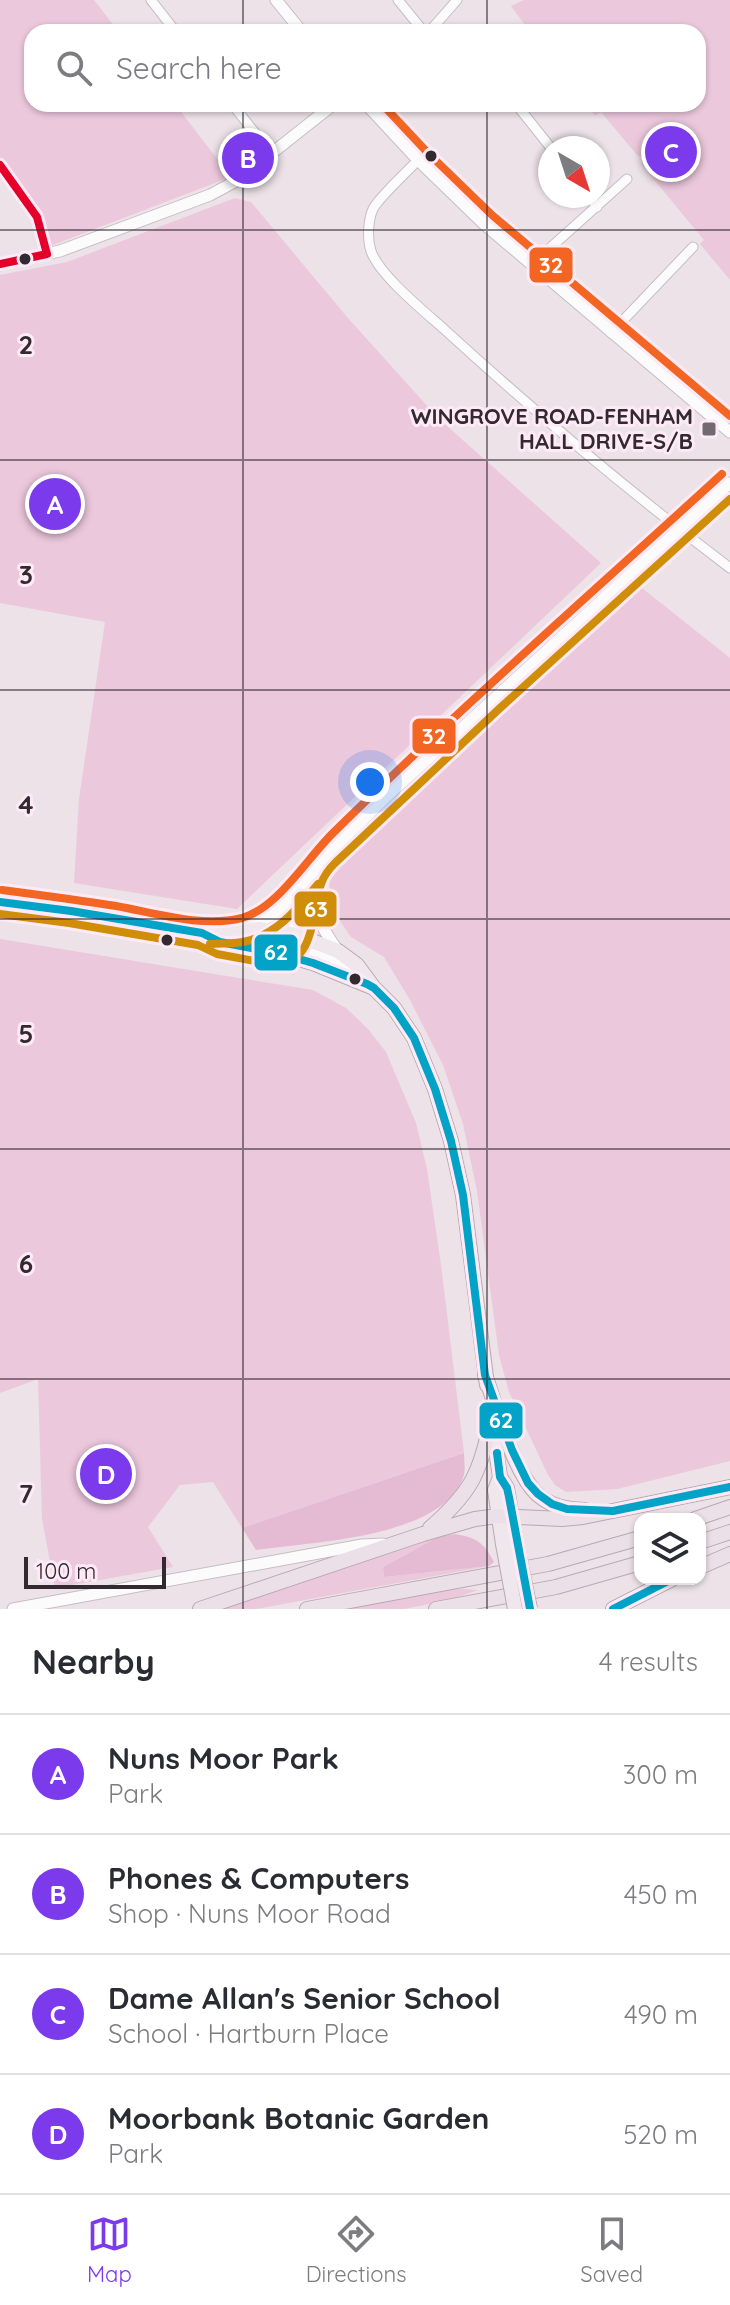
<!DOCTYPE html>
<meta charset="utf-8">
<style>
:root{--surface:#fff;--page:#f7f7f7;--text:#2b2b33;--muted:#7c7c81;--line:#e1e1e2;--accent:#7c3aed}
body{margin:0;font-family:Quicksand,sans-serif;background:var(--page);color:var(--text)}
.controls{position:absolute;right:24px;bottom:24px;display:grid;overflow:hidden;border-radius:16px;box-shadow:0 2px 6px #0004}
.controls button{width:72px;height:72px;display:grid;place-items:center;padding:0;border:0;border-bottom:2px solid var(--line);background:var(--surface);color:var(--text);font:40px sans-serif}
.compass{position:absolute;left:538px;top:136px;width:72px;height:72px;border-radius:50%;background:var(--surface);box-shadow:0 2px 6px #0004;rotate:141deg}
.scale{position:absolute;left:24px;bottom:20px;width:142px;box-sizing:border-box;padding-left:8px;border:4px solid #322a2f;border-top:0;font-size:22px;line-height:28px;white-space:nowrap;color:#322a2f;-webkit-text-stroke:6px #feeaf6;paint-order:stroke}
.you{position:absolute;left:370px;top:782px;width:28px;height:28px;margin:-20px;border:6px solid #fff;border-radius:50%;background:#1a73e8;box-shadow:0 0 0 12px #1a73e833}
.badge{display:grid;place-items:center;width:52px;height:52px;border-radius:50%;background:var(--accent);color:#fff;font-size:26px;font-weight:700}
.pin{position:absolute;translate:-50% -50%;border:4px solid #fff;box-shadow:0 2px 8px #0006}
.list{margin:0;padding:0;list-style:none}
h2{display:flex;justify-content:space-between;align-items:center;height:104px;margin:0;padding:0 32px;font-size:34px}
h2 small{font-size:26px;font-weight:400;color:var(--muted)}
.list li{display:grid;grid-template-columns:52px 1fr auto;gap:24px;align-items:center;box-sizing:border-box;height:120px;padding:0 32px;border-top:2px solid var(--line)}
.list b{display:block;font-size:30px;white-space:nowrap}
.list p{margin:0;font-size:26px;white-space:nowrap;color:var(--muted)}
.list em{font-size:26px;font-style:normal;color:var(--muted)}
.icon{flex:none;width:44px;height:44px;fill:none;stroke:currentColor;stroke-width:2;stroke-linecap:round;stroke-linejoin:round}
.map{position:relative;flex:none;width:730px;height:1609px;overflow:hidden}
.search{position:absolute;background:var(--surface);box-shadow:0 2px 6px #0004;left:24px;right:24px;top:24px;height:88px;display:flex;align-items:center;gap:20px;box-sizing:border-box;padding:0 28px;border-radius:24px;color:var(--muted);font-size:30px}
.sheet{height:584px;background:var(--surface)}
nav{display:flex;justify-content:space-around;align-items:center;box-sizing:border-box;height:112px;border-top:2px solid var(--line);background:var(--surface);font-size:22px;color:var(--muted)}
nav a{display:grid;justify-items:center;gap:4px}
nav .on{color:var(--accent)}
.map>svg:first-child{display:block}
.green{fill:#ecc8dd}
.forest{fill:#e5bbd4}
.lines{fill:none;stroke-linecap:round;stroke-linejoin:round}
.minor-casing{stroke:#c6bec2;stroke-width:11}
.tertiary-casing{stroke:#c6bec2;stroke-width:13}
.primary-casing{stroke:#b9a8b2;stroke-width:16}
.trunk-casing{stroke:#b9a8b2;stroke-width:16}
.minor{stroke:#fcfbfb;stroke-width:9}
.tertiary{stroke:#fcfbfb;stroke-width:11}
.primary{stroke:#f0e7ec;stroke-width:14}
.trunk{stroke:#ece0e8;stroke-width:14}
.primary-bridge-casing{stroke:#b9a8b2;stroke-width:16;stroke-linecap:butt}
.primary-bridge{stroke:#f0e7ec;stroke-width:14}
.bus-1-casing{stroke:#feeaf6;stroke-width:14}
.bus-2-casing{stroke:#feeaf6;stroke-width:14}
.bus-3-casing{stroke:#feeaf6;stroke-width:14}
.bus-4-casing{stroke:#feeaf6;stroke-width:14}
.bus-1{stroke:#02a3c6;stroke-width:8}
.bus-2{stroke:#d08d09;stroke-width:8}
.bus-3{stroke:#f26522;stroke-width:8}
.bus-4{stroke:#e4002b;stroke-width:8}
.grid{fill:none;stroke:#322a2f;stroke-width:2;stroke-opacity:0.55}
.bus-dot{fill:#322a2f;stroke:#feeaf6;stroke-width:3}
.poi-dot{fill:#736a6f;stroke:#feeaf6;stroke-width:3}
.labels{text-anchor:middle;stroke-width:6;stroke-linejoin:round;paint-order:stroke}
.poi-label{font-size:22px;font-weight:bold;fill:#322a2f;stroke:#feeaf6;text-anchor:end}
.grid-label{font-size:26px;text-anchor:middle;font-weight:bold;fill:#322a2f;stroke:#feeaf6;stroke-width:6;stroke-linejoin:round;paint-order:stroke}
.line-badge{stroke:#feeaf6;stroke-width:3}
.badge-label{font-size:22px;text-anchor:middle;font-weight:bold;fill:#fff}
</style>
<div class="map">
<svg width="730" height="1609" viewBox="0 0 730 1609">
<rect width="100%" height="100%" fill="#ece2e7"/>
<path class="green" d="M0,0h94l25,32h-87v72h143l56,73 -181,69 -8,-31 -42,-55z
M524,0h206v280l-30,-36 4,-4 -63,-76 5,-5 -9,-4 -36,-43 -6,4 -9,-12h112v-72h-168l-19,-26z
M235,198l16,4 96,115 91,101 163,145 -364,346 -163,-26 5,-84 26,-177 -105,-19v-328l67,-13z
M642,588l88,70v803l-113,28 -51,3 -11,-7 -7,-10 -39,-83 -10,-37 -22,-164 -14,-67 -20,-59 -33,-65 -26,-43 -33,-20 -15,-22 -5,-13 -2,-23 8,-14z
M0,939l313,51 33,18 22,21 18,23 30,71 11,46 14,96 23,188 -222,75 -29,-46 -33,3 -32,42 25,40 -118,21 -13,-69 -4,-140 -38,14z
M438,1537l-55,30 1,10 105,-11 -233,43h-40z
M451,1588l27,2 -28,10 -46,9h-66z"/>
<path class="forest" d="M464,1453c0,8 2,17 -1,25 -22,60 -152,64 -207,72l-14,-22z
M455,1534c21,4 28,7 39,28l-5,4 -105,11 -1,-10 55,-30z"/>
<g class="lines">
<defs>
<path id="minor" d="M151,0l25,32
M398,0l26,32
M429,32l28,-32
M232,104l39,49
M516,104l35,44
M418,160c-10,11 -39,37 -45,49 -5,11 -6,30 -2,42 8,24 54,61 74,79 92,84 186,163 285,238
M589,196l8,11
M531,265l96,-86
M611,333l82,-86"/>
<path id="tertiary" d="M276,0l26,32
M366,104l52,56 66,64 246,208
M0,264l60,-13 150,-56 28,-15 96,-76
M312,887c1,25 11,43 26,64
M251,927l23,-13 20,-19
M296,940l11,-50 4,-11
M364,981l-20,-15 -48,-18 -7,-7 -2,-7 11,-43 28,-35 58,-57 346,-316
M13,1609l349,-64 21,-1"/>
<path id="primary" d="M0,902l71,9 131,22 57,-4 38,6 41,16 19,14 17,23 20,20 20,30 21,51 16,52 12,54 24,190
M202,933l18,9 58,11 35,10 61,25
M492,1422l8,55 7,11 9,54
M500,1477l-5,13 8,54"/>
<path id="trunk" d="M485,1375c12,33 28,97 53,120 14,12 29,14 47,15
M695,1519l35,-12
M430,1528c44,-38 49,-55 62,-110
M700,1542l30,-10
M700,1567l30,-13
M200,1609l223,-75 52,-15 23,-3 64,3 21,-2 147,-30
M307,1609l241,-45 92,-26
M436,1609l120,-22 84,-24
M613,1609l59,-30"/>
</defs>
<use href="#minor" class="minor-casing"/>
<use href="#tertiary" class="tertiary-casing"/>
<use href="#primary" class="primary-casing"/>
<use href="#trunk" class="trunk-casing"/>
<use href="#minor" class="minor"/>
<use href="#tertiary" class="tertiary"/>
<use href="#primary" class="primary"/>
<use href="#trunk" class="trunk"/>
<defs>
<path id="primary-bridge" d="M516,1542l14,67
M503,1544l12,65"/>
</defs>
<use href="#primary-bridge" class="primary-bridge-casing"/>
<use href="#primary-bridge" class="primary-bridge"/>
<defs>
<path id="bus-1" d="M0,902l71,9 131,22 18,9 58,11 35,10 54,21 7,4 20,20 20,30 21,51 16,52 12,54 22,180 27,75 16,33 10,11 14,10 15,5 46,2 117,-24
M497,1453l3,24 7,11 2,9 21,112
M613,1609l59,-30"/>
<path id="bus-2" d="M0,914l69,9 129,22 19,9 59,11c40,-3 36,-54 45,-81 3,-9 8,-15 14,-21l164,-154 231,-210
M210,944c11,-1 22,0 33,-2 33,-6 55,-34 75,-58"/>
<path id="bus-3" d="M382,104l45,48 65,63 238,201
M2,890c38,5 76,10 114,16 39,7 86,22 126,12 36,-10 65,-60 92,-86 125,-123 258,-239 388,-358"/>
<path id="bus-4" d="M0,165l37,52 10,37 -47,10"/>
</defs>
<use href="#bus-1" class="bus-1-casing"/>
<use href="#bus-2" class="bus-2-casing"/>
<use href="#bus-3" class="bus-3-casing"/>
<use href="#bus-4" class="bus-4-casing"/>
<use href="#bus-1" class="bus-1"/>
<use href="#bus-2" class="bus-2"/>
<use href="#bus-3" class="bus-3"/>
<use href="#bus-4" class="bus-4"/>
</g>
<path class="grid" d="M243,0v32M487,0v32M243,104v1505M487,104v1505M0,230h730M0,460h730M0,690h730M0,919h730M0,1149h730M0,1379h730"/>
<g class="bus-dot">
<circle cx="431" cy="156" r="7"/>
<circle cx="25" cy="259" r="7"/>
<circle cx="167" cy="940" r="7"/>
<circle cx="355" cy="979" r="7"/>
</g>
<rect class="poi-dot" x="701" y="421" width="16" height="16" rx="4"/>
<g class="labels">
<g class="poi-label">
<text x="693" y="424">WINGROVE ROAD-FENHAM<tspan x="693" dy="25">HALL DRIVE-S/B</tspan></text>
</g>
</g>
<g class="grid-label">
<text x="26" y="354">2</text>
<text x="26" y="584">3</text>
<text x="26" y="814">4</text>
<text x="26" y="1043">5</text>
<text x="26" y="1273">6</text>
<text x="26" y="1503">7</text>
</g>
<g class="line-badge">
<rect x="528" y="246" width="46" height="38" rx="8" fill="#f26522"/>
<rect x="411" y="717" width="46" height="38" rx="8" fill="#f26522"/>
<rect x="293" y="890" width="45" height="38" rx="8" fill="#d08d09"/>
<rect x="253" y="933" width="46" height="39" rx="8" fill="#02a3c6"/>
<rect x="478" y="1401" width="46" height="39" rx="8" fill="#02a3c6"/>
</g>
<g class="badge-label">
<text x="551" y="273">32</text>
<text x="434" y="744">32</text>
<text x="316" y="917">63</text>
<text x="276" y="960">62</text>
<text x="501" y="1428">62</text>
</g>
</svg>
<div class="controls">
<button><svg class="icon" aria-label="layers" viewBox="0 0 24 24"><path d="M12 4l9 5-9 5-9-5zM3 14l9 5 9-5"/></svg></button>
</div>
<svg class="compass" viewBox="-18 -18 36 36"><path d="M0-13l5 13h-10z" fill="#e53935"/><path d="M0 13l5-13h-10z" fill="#7c7c81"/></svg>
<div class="scale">100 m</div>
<div class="you"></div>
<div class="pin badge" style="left:55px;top:504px">A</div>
<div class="pin badge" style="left:248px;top:158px">B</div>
<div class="pin badge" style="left:671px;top:152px">C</div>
<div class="pin badge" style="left:106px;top:1474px">D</div>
<div class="search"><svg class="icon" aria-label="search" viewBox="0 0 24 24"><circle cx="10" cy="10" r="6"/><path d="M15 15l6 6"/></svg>Search here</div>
</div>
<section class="sheet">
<h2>Nearby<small>4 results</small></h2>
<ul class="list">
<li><span class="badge">A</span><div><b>Nuns Moor Park</b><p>Park</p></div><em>300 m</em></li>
<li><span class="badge">B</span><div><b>Phones &amp; Computers</b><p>Shop · Nuns Moor Road</p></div><em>450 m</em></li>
<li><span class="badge">C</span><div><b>Dame Allan's Senior School</b><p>School · Hartburn Place</p></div><em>490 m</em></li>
<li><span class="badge">D</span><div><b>Moorbank Botanic Garden</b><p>Park</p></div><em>520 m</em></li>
</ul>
</section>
<nav>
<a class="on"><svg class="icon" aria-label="map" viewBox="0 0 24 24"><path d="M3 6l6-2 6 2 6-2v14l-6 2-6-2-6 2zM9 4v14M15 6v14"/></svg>Map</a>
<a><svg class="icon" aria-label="directions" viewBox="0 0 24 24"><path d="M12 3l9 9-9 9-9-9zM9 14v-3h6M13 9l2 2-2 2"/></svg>Directions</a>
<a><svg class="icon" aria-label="saved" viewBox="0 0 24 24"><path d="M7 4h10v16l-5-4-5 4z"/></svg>Saved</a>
</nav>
